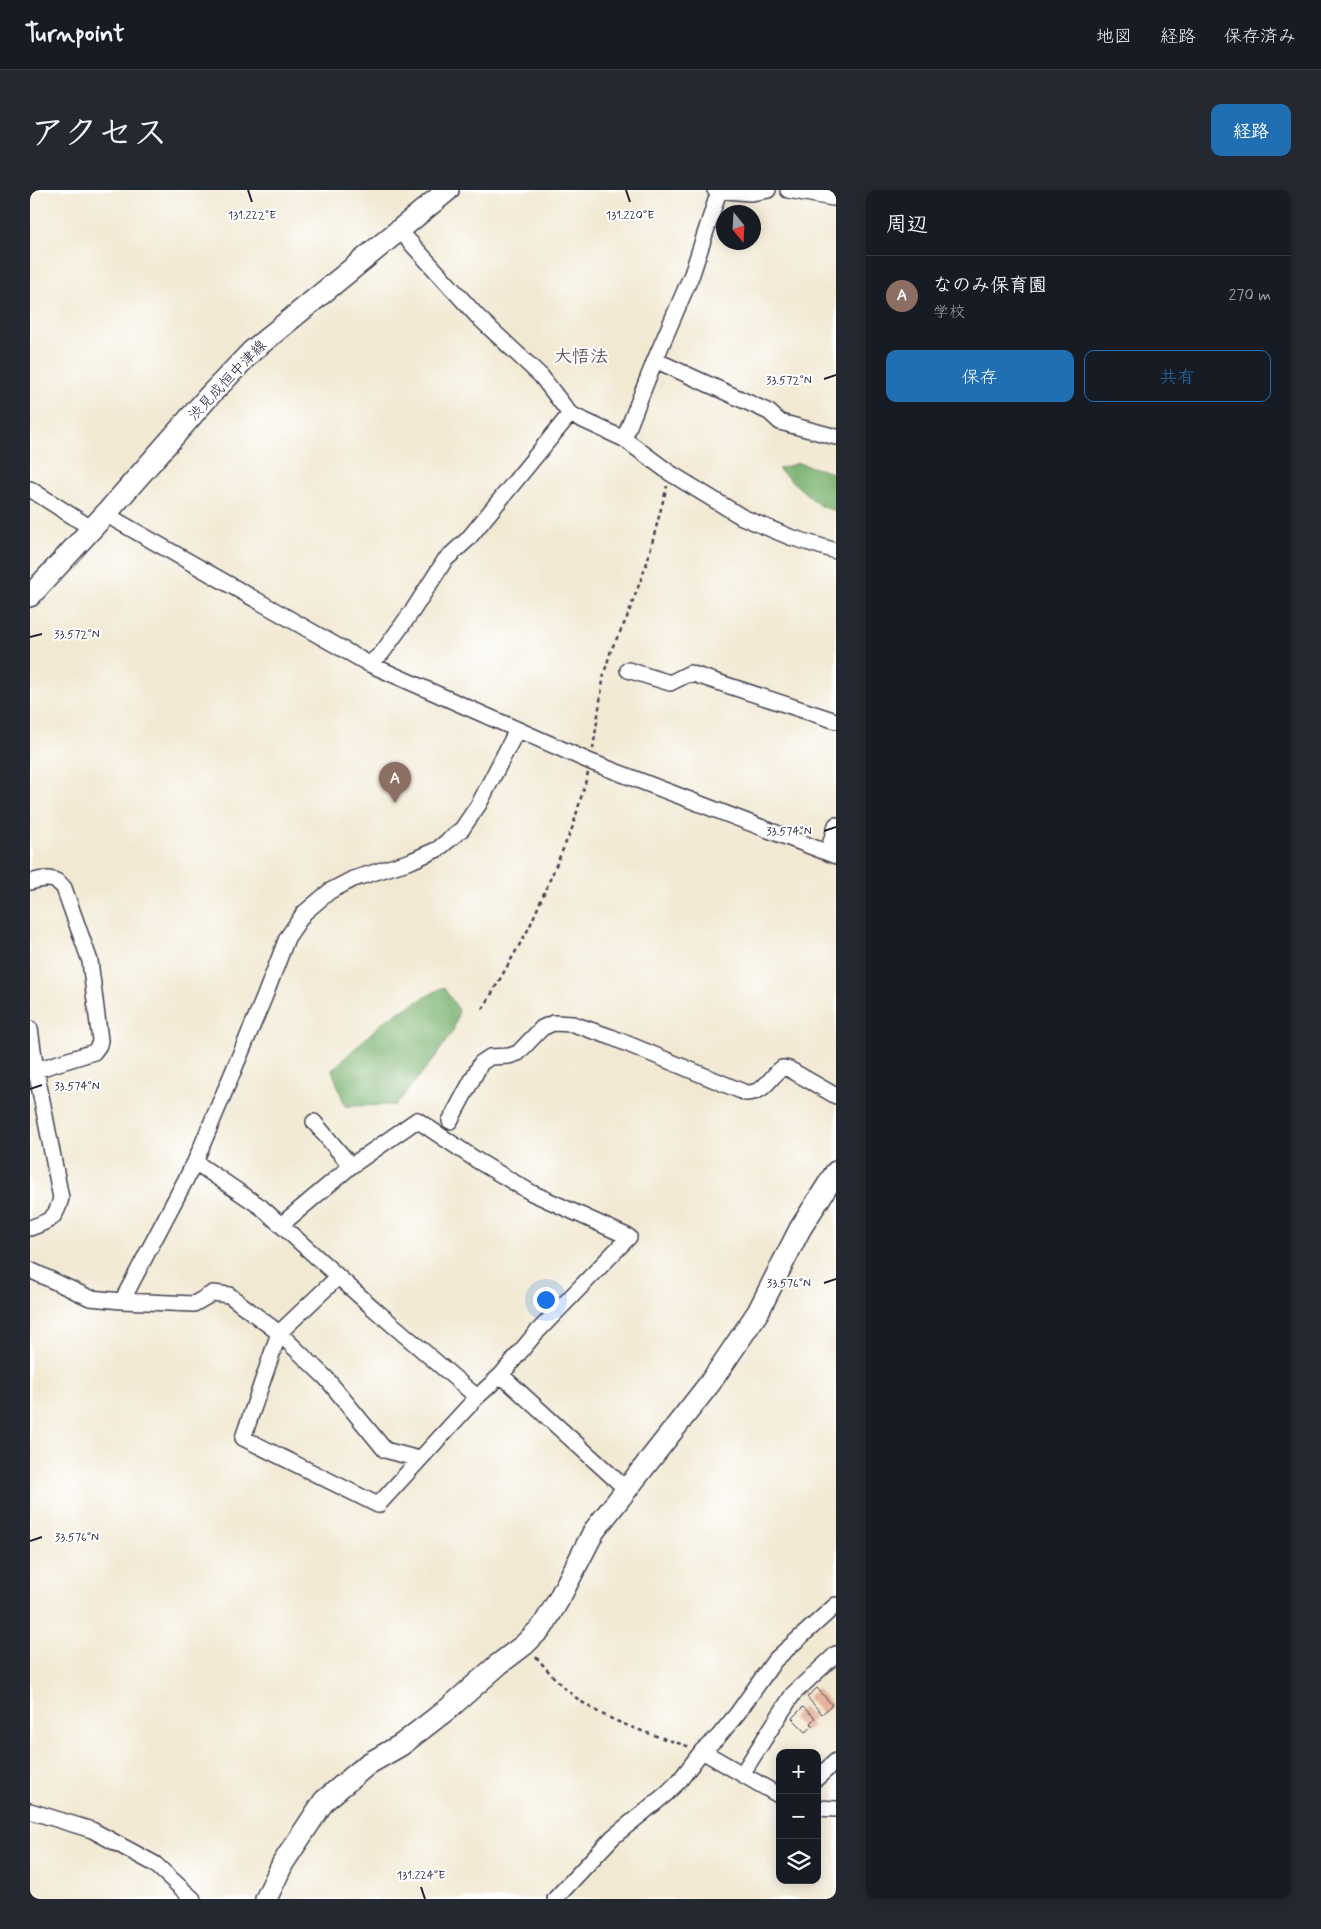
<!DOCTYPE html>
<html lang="ja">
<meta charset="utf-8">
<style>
:root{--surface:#171b24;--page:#242831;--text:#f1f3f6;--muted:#9ea1a6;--line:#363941;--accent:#1f6fb2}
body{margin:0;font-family:Mynerve,"Klee One",sans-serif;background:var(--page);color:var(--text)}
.controls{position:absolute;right:15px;bottom:15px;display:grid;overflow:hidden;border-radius:10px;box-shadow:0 2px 12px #0003}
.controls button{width:45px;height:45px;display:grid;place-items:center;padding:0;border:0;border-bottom:1px solid var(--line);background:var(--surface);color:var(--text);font:25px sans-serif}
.compass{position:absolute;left:686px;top:15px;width:45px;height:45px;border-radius:50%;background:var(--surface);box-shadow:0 2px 12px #0003;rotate:162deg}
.you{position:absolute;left:515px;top:1109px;width:18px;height:18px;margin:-12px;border:4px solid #fff;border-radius:50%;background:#1a73e8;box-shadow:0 0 0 8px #1a73e833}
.badge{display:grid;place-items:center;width:32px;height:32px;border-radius:50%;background:var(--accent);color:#fff;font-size:16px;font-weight:700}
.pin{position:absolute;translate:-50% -41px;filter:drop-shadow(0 1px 2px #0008)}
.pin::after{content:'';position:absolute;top:26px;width:18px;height:15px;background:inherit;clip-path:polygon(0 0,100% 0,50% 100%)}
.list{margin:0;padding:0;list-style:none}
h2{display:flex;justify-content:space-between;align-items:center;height:65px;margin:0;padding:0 20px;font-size:21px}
h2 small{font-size:16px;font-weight:400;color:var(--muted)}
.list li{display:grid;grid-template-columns:32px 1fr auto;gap:15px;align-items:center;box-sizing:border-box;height:80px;padding:0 20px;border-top:1px solid var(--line)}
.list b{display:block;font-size:19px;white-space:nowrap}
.list p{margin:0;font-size:16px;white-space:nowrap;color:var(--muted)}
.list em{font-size:16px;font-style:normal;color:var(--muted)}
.actions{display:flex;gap:10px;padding:15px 20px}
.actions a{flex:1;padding:11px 0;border:1px solid var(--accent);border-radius:10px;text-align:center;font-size:18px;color:var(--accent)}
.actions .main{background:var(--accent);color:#fff}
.icon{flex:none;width:28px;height:28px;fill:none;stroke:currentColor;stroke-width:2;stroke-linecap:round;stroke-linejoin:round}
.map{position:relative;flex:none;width:806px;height:1709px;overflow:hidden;border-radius:10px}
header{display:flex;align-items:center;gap:30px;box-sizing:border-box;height:70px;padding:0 25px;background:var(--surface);border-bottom:1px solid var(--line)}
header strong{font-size:24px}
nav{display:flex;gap:28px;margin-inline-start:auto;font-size:18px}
.intro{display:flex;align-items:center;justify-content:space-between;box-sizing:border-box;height:120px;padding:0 30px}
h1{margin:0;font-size:35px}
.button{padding:12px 22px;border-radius:10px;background:var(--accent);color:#fff;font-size:18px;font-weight:700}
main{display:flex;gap:30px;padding:0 30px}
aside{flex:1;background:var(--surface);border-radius:10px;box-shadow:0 2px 12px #0003}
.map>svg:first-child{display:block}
.forest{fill:#7db371;stroke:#506a56}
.building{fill:#e7b39f}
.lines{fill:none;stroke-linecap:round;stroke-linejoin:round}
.street-casing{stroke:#414052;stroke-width:18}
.secondary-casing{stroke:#414052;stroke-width:24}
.path{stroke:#414052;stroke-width:2.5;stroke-dasharray:4 4;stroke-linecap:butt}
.street{stroke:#fff;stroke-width:15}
.secondary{stroke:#fff;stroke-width:21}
.ticks{fill:none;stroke:#22223b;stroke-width:2}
.labels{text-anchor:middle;stroke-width:4;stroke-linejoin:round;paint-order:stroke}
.street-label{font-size:15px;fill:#22223b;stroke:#fff}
.quarter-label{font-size:18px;font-weight:bold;fill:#67555e;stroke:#fff}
.ticks-label{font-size:12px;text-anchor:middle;fill:#22223b;stroke:#fff;stroke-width:4;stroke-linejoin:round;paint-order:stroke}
</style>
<header>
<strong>Turnpoint</strong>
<nav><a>地図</a><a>経路</a><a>保存済み</a></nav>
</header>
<div class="intro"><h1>アクセス</h1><a class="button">経路</a></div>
<main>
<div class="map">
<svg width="806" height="1709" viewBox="0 0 806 1709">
<rect width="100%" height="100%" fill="#fff"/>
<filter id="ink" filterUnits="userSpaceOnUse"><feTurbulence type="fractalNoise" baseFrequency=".02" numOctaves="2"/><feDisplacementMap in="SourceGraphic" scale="10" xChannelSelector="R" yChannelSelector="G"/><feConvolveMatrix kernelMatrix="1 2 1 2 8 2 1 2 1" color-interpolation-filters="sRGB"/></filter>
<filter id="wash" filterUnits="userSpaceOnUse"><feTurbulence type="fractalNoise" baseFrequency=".0096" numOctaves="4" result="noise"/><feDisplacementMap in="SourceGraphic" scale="20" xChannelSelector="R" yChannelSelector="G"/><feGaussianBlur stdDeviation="1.12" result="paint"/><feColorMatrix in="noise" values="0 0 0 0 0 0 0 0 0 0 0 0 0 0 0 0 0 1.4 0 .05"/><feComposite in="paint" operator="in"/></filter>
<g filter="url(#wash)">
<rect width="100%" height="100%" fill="#f2e9d3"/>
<path class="forest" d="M768,273l38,11v37l-16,-5 -42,-37z
M413,797l16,23 -6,21 -17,25 -40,49 -51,1 -13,-36 53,-50z"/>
<g id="blocks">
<path class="building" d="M787,1498l15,17 -10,9 -15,-17z
M773,1517l12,11 -5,5 3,3 -7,6 -14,-14z"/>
</g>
</g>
<g filter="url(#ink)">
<use href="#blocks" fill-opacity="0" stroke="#414052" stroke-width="1"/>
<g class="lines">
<defs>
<path id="street" d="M685,0l35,3 18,-3
M758,0l45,8 2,-8
M369,40l79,87 63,59 29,38 54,25 46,34 72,44 48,20 46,14
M625,170l114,52 11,10 56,15
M594,249l31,-79 37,-86 27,-83
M0,299l61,39
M75,324l264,150 222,98 245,94
M339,474l13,-11 31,-43 32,-50 23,-21 102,-125
M598,480l42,13 20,-10 146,48
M798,662l8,-27
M0,692c14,-4 25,-6 34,6l26,73 10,79 -1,5 -5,7 -58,18 -6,-41
M0,882l6,-2 25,128c-5,21 -11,23 -31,30
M420,931l31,-58 9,-6 19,-1 9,-3 24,-25 11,-5 20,1 38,13 135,56c19,0 22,-14 36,-25l7,1 47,27
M284,932l37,44
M165,972l66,45 112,101 104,89
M251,1035l70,-59 66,-46 61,41 54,32 97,44 -94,97 -34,41 -24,22 -99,108 -135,-67 36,-105 59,-56
M0,1080l60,28 32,3 72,3 19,-11 16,2 50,38 47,45 59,72 34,9
M92,1111l73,-139 69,-164 23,-60 17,-25 26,-22 23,-12 58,-18 27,-12 24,-20 17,-25 38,-74
M471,1185l125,114
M672,1561l78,45
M712,1584l51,-80 43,-40
M787,1588l19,-17
M787,1618l19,1
M0,1621l62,19 63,34 38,35
M525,1709l58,-62 53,-43 14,-14 22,-29 16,-14 19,-23 38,-54 61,-55"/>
<path id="secondary" d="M0,406l80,-87 99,-113 43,-45 196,-161
M236,1709l17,-36 41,-62 44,-37 33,-19 48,-37 50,-44 25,-19 19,-19 16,-27 35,-68 116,-148 48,-71 42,-83 36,-57"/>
</defs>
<use href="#street" class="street-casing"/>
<use href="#secondary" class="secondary-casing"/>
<path class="path" d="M563,559l11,-75 7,-24 15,-30 20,-54 21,-80
M453,819l46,-81 44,-102 15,-53
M506,1467c10,11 20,24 32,34 34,30 80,42 122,56"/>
<use href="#street" class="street"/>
<use href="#secondary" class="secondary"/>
</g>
</g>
<path class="ticks" d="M218,0l4,12M596,0l4,12M794,189l12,-4M0,447l12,-3M794,641l12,-4M0,899l12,-4M794,1093l12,-4M0,1351l12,-4M391,1697l4,12"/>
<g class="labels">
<g class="street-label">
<text transform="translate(197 190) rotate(-46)" y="5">渋見成恒中津線</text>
</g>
<g class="quarter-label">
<text x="551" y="172">大悟法</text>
</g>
</g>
<g class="ticks-label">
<text x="222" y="29">131.222°E</text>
<text x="600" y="29">131.220°E</text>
<text x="759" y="194">33.572°N</text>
<text x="47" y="448">33.572°N</text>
<text x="759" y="645">33.574°N</text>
<text x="47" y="900">33.574°N</text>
<text x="759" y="1097">33.576°N</text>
<text x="47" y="1351">33.576°N</text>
<text x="391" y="1689">131.224°E</text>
</g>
</svg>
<div class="controls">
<button>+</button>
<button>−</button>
<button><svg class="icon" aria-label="layers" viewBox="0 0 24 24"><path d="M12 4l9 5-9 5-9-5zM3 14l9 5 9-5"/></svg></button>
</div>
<svg class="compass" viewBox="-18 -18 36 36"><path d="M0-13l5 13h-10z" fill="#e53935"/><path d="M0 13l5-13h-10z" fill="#9ea1a6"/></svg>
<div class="you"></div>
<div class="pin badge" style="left:365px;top:613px;background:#8d6e63">A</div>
</div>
<aside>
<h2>周辺<small></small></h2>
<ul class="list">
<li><span class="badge" style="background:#8d6e63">A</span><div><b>なのみ保育園</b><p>学校</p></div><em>270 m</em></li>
</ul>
<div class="actions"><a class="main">保存</a><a>共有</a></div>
</aside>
</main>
